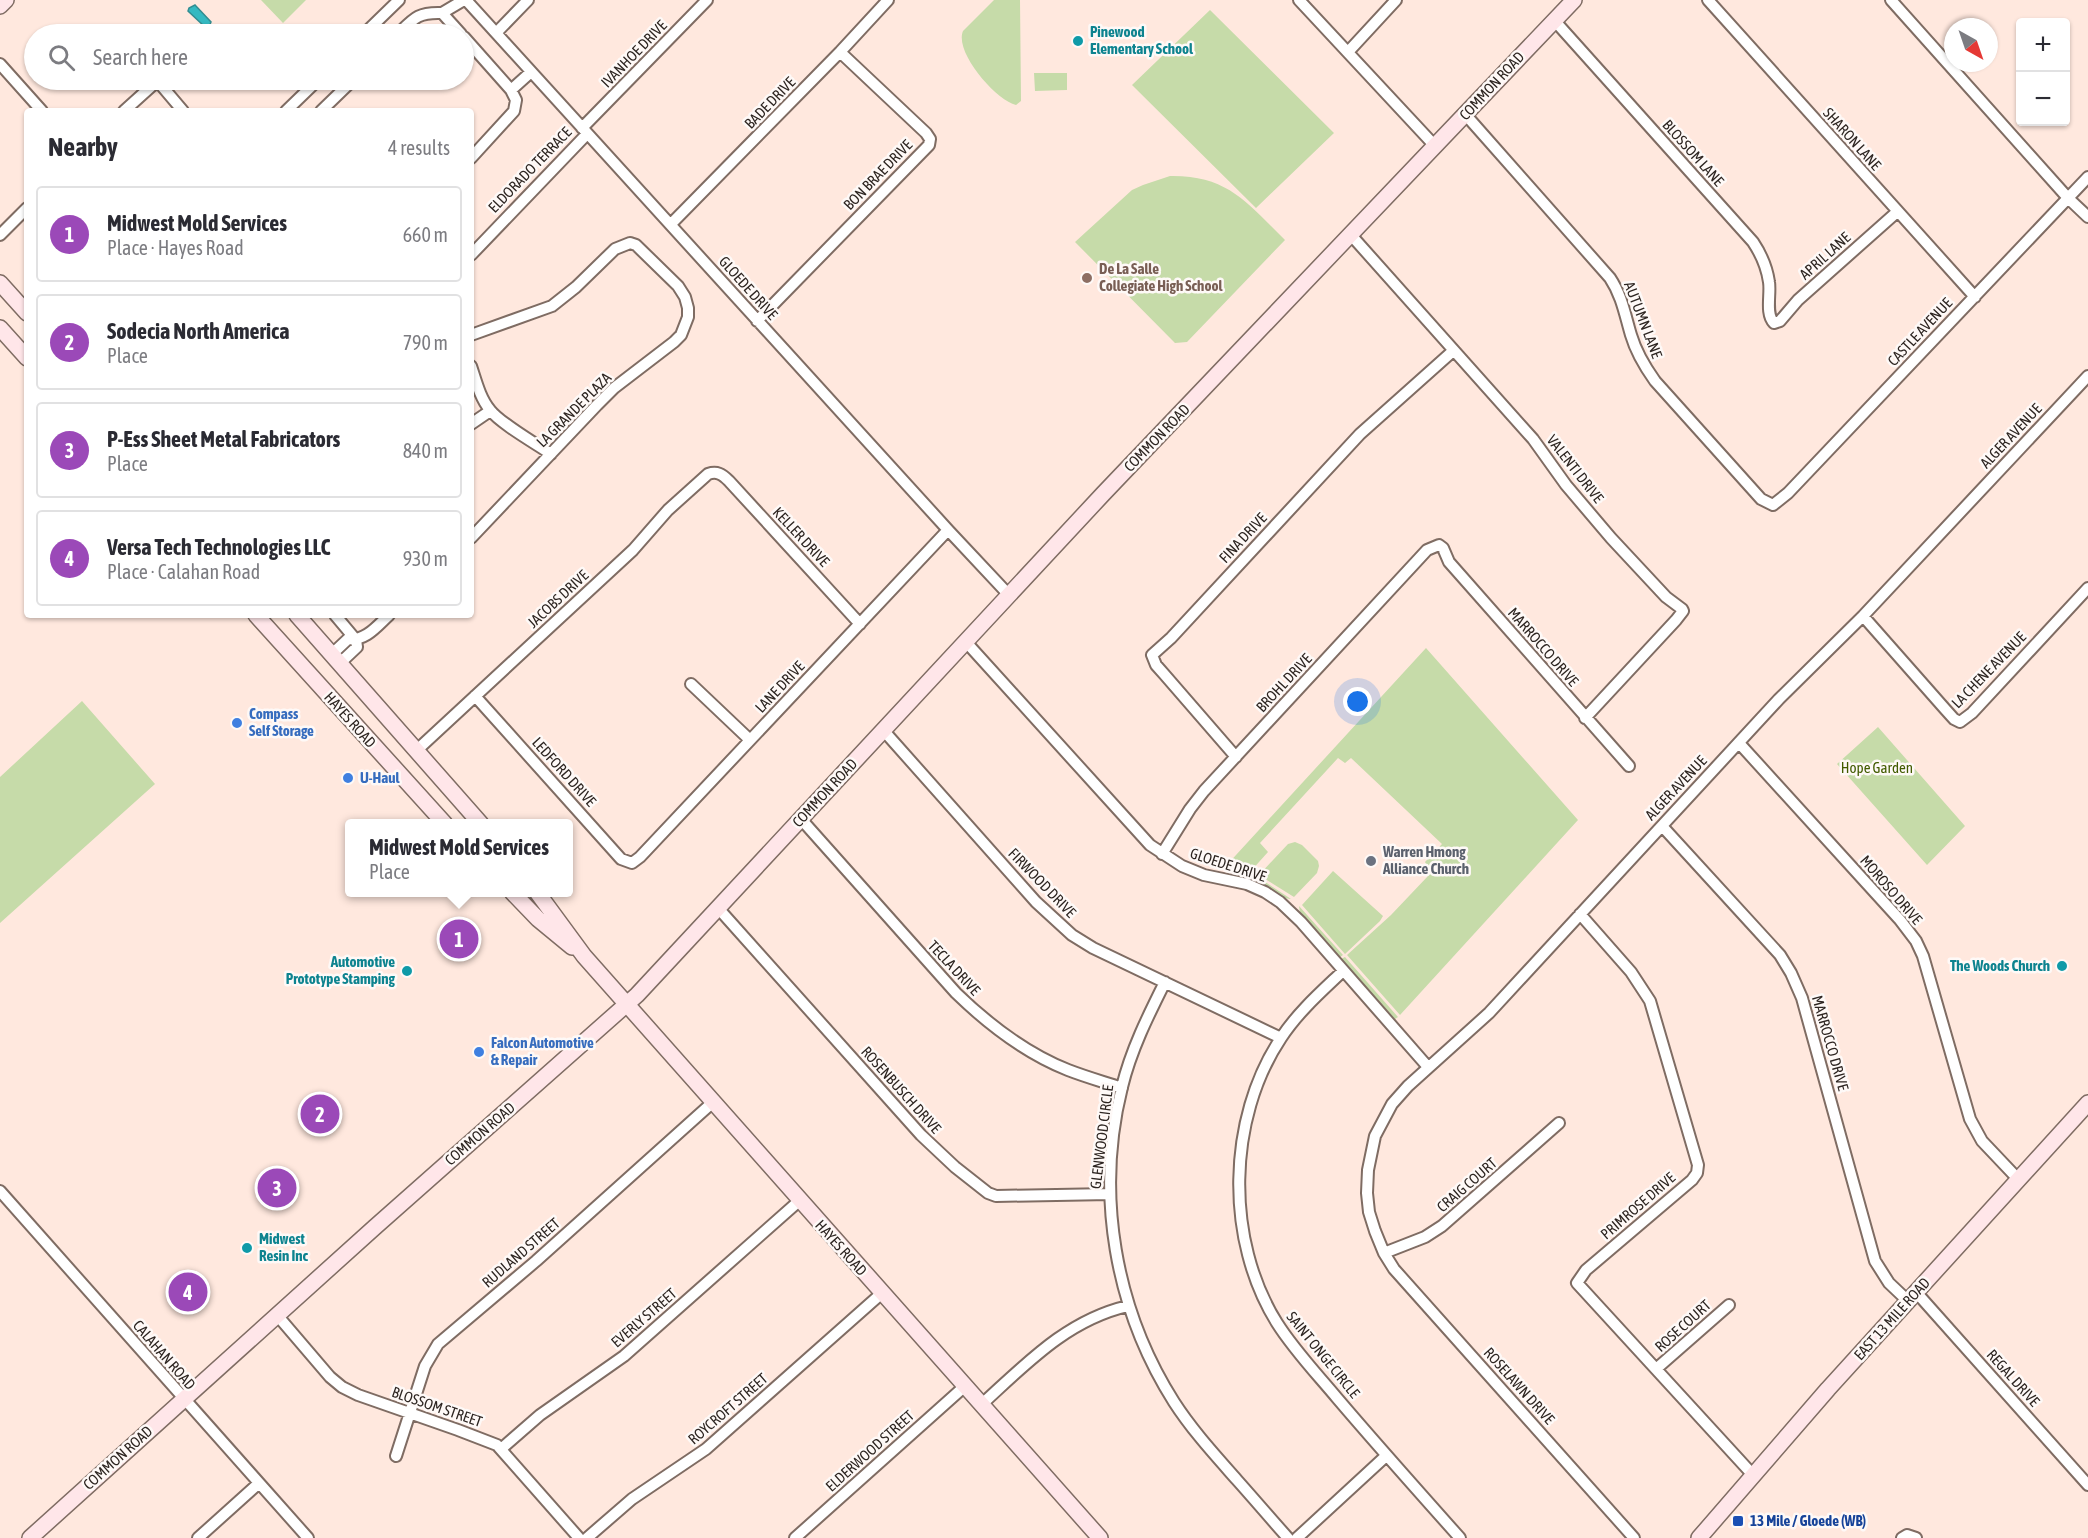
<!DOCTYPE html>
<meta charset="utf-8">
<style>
:root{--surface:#fff;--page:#f2f2f3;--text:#2b2b33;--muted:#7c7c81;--line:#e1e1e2;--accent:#9b49b8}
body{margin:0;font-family:"Asap Condensed",sans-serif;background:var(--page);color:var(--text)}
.controls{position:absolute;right:18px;top:18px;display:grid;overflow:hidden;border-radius:6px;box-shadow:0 2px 4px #0004}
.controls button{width:54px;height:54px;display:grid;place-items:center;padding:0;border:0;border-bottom:2px solid var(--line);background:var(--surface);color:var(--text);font:30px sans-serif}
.compass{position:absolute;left:1944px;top:18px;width:54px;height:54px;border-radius:50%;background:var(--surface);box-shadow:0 2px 4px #0004;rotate:140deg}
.you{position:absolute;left:1358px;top:702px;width:21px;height:21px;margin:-15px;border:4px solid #fff;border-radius:50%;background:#1a73e8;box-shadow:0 0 0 9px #1a73e833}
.badge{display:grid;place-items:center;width:39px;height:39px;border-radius:50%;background:var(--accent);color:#fff;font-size:20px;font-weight:700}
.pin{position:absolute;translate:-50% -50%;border:3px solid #fff;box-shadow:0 2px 6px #0006}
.popup{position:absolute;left:345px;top:819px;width:228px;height:78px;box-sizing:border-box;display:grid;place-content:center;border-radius:6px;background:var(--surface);filter:drop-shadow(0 2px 4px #0005);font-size:20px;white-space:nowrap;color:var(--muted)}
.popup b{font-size:22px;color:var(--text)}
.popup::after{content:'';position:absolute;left:50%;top:100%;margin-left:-12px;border:12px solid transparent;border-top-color:var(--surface)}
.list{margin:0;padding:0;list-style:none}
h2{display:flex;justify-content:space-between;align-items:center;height:78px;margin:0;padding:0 24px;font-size:26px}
h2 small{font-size:20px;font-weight:400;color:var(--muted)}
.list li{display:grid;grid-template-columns:39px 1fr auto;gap:18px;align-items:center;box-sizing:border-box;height:96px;margin:0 12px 12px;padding:0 12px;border:2px solid var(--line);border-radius:6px}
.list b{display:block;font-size:22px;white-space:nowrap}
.list p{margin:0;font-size:20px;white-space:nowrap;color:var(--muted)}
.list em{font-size:20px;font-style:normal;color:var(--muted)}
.icon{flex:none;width:33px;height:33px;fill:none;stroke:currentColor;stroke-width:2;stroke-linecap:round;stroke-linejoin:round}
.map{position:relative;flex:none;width:2088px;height:1538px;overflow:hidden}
.search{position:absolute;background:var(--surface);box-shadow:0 2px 4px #0004;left:24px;top:24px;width:450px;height:66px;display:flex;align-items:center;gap:15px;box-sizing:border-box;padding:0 21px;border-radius:33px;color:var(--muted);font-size:22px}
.panel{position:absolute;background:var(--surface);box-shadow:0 2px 4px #0004;left:24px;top:108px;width:450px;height:510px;border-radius:6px}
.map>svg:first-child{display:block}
.green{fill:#c6dba9}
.water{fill:#35b9c1;stroke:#338d91;stroke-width:1.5}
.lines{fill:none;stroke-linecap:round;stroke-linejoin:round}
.street-casing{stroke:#7f6c63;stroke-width:14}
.secondary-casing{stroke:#7f6c63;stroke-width:18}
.street{stroke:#fff;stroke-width:10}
.secondary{stroke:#ffe6e9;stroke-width:15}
.culture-dot{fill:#0f9aa8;stroke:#fef9f7;stroke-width:2}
.education-dot{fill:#8d6e63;stroke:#fef9f7;stroke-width:2}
.shop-dot{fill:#3f7fe0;stroke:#fef9f7;stroke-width:2}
.worship-dot{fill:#6b7280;stroke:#fef9f7;stroke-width:2}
.transit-dot{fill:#1a4fb4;stroke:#fef9f7;stroke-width:2}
.labels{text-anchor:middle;stroke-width:5;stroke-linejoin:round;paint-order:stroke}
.culture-label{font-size:15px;font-weight:bold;fill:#0d838f;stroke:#fef9f7;text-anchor:start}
.street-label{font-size:15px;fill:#2d2521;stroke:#fef9f7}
.education-label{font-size:15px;font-weight:bold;fill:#785e54;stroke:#fef9f7;text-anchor:start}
.shop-label{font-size:15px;font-weight:bold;fill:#366cbe;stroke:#fef9f7;text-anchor:start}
.park-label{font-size:15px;fill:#425c00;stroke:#fef9f7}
.worship-label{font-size:15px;font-weight:bold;fill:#5b616d;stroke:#fef9f7;text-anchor:start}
.transit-label{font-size:15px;font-weight:bold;fill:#164399;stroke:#fef9f7;text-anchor:start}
</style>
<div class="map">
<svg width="2088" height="1538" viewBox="0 0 2088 1538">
<rect width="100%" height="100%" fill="#ffe8de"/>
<path class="green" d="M261,0h45l-23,23z
M994,0h26l1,101 -5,4c-20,-5 -62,-53 -53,-74z
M1210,10l124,123 -78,75 -124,-123z
M1034,73h33v17l-32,1z
M1170,176c58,-1 77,27 115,64l-98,102 -12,1 -100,-101 57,-52 11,-5z
M1426,648l152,172 -178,195 -53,-60 44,-40 37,-39 1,-6 -4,-8 17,-18 -91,-86 -6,5 -7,-5 -78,85 8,9 -18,20 -25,-5z
M82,701l73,83 -155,139v-146z
M1878,727l87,99 -38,39 -90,-101z
M1295,842l7,3 16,16 1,5 -2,7 -23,24 -35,-22 29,-31z
M1333,871l50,45 -3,5 -35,33 -43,-49z
M1259,878l32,21c-10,0 -29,-12 -32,-21z
M1299,906l44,49 -3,2 -40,-44z
M1345,957l53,60 -3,2 -54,-60z"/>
<path class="water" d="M195,5l16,17 -2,5h-4l-17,-16 1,-3z"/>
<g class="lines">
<defs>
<path id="street" d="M466,0l483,531 60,64
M1299,0l136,146
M1708,0l267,297
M1891,0l177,198 20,19
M442,13l22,-13
M1554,20l199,222c8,12 14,26 16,40 2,12 -4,32 5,41l6,-2 18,-21 99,-88
M496,33l32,-33
M364,34l35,-34
M398,34c16,-16 20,-22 44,-21l19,21
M464,37l47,53
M1348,52l48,-52
M0,64l42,47
M124,111l31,-28 6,2 22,26
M286,111l32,-31
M321,111l32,-31
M1465,114l145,164c12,18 15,37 21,57 5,17 14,32 24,46l106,118 12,6 15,-12 300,-316
M582,128l125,-128
M471,158l43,-47 2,-11 -5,-10 20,-18
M671,224l169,-172 48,-52
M0,235l27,-27
M1351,235l182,204 33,46 45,53 55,59 16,12 1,2 -7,9 -91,98
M471,255l116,-121
M757,321l172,-176 1,-6 -4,-6 -86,-81
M471,335l81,-29 24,-19 39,-38 15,-6 6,2 42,41 7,11 3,11v9l-7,18 -7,7 -60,46 -17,17 -126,133
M471,366c5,15 9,32 19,44 11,14 45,33 61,44
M471,424l19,-13
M335,615l21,25
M1863,616l82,93 9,10 6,3 12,-9 116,-125
M966,642l184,203 32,21 22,9 43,9 18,8 15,10 21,20 127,145
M331,655l17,-16c18,2 29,-13 41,-24
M339,664l18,-17 -1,-7
M691,684l59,56
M475,696l146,163 11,4 8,-6 308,-327
M884,731l152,171 36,33 21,13 188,90
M1739,743l161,177 16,21 7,15 47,163 12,22 36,38
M417,750l216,-200 35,-40 40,-36c9,-3 14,0 21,7l131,143
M1236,757l-72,-83 -8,-9 -4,-10 19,-17 189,-204 93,-83
M801,819l155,174c33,32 69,60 112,77 18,7 36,12 54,18
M1662,826l118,129 11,18 11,25 73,263 14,22 19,18
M1162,854l28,-45 14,-18 223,-241 12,-5 4,3 6,14 180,204
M718,908l203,227 34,32 33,26 8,3 114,-2
M1580,914l51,58 19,29 48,164 -1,8 -5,7 -106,90 -9,13 176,192
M1343,971c-22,21 -45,41 -62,67 -54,81 -56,202 -4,285 17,27 40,51 60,75 40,47 82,94 123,140
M1165,982c-17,34 -34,68 -43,105 -27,107 -7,222 52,315 18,28 41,53 63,78 17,19 34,39 51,58
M0,1191l308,347
M1384,1253l41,-16 17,-11 117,-103
M1916,1292l172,193
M277,1315l53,62 12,10 16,8 100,35 39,15 82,93
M1656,1369l73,-64
M981,1405c45,-41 86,-85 147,-99
M501,1449l39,-34 84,-59 175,-155
M396,1456l29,-90 13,-22 98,-83 176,-158
M198,1538l60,-54
M587,1538l45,-39 74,-50 176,-156
M795,1538l170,-152
M1297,1538l89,-82
M1634,1538l-240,-269 -10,-16 -9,-22 -6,-19 -2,-19 1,-23 7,-34 17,-32 16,-18 81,-73 290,-314 84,-83 225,-240
M1902,1538l5,-3 9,3"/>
<path id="secondary" d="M0,6l6,-6
M0,283l27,30
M0,328l27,30
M256,615l189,209
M297,615l184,209
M512,892l26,27 34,28
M537,892l47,64 516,582
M30,1538l345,-311 262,-232 466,-501 471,-494
M1699,1538l129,-149 260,-286"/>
</defs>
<use href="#street" class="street-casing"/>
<use href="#secondary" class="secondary-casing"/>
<use href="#street" class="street"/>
<use href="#secondary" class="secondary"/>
</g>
<g class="culture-dot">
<circle cx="1078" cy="41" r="6"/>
<circle cx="2062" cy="966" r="6"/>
<circle cx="407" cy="971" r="6"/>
<circle cx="247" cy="1248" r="6"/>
</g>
<circle class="education-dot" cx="1087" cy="278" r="6"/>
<g class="shop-dot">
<circle cx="237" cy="723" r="6"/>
<circle cx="348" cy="778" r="6"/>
<circle cx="479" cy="1052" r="6"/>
</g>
<circle class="worship-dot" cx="1371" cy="861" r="6"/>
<rect class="transit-dot" x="1732" y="1515" width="12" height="12" rx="3"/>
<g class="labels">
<g class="culture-label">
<text x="1090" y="37">Pinewood<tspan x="1090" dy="17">Elementary School</tspan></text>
<text x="395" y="967" text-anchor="end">Automotive<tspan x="395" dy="17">Prototype Stamping</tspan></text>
<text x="2050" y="971" text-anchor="end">The Woods Church</text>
<text x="259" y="1244">Midwest<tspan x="259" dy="17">Resin Inc</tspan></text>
</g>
<g class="street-label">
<text transform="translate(634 54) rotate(-46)" y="5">IVANHOE DRIVE</text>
<text transform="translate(1492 86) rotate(-47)" y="5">COMMON ROAD</text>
<text transform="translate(770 103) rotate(-46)" y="5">BADE DRIVE</text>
<text transform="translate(1852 139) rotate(48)" y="5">SHARON LANE</text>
<text transform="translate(1693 153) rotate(48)" y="5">BLOSSOM LANE</text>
<text transform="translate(530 170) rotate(-46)" y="5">ELDORADO TERRACE</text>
<text transform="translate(878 175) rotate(-46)" y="5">BON BRAE DRIVE</text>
<text transform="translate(1825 256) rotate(-42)" y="5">APRIL LANE</text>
<text transform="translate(748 288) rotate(48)" y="5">GLOEDE DRIVE</text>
<text transform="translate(1643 320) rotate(69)" y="5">AUTUMN LANE</text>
<text transform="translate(1920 332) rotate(-47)" y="5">CASTLE AVENUE</text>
<text transform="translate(574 410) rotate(-45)" y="5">LA GRANDE PLAZA</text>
<text transform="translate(2011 436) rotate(-47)" y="5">ALGER AVENUE</text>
<text transform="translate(1157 438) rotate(-46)" y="5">COMMON ROAD</text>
<text transform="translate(1575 469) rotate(52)" y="5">VALENTI DRIVE</text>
<text transform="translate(801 537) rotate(47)" y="5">KELLER DRIVE</text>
<text transform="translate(1243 538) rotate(-47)" y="5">FINA DRIVE</text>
<text transform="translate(558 599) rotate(-43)" y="5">JACOBS DRIVE</text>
<text transform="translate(1543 647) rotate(49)" y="5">MARROCCO DRIVE</text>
<text transform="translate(1989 670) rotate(-46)" y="5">LA CHENE AVENUE</text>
<text transform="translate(1284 683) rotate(-47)" y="5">BROHL DRIVE</text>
<text transform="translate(780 687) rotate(-47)" y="5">LANE DRIVE</text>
<text transform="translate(350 720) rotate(48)" y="5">HAYES ROAD</text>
<text transform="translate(564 772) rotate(48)" y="5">LEDFORD DRIVE</text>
<text transform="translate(1676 788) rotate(-47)" y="5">ALGER AVENUE</text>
<text transform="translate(825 793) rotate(-47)" y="5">COMMON ROAD</text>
<text transform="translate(1228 865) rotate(18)" y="5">GLOEDE DRIVE</text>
<text transform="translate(1042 883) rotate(46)" y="5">FIRWOOD DRIVE</text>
<text transform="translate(1891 890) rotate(49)" y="5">MOROSO DRIVE</text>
<text transform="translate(954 968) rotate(47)" y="5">TECLA DRIVE</text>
<text transform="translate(1830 1043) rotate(74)" y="5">MARROCCO DRIVE</text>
<text transform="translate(901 1090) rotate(48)" y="5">ROSENBUSCH DRIVE</text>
<text transform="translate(480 1134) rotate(-41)" y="5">COMMON ROAD</text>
<text transform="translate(1102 1137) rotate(-83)" y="5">GLENWOOD CIRCLE</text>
<text transform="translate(1467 1185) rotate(-41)" y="5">CRAIG COURT</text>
<text transform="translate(1638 1206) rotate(-41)" y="5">PRIMROSE DRIVE</text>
<text transform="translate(841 1248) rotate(48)" y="5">HAYES ROAD</text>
<text transform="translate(521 1253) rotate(-41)" y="5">RUDLAND STREET</text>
<text transform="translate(644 1318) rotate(-41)" y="5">EVERLY STREET</text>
<text transform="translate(1892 1319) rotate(-48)" y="5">EAST 13 MILE ROAD</text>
<text transform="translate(1683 1326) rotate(-42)" y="5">ROSE COURT</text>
<text transform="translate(164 1355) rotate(49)" y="5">CALAHAN ROAD</text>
<text transform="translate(1323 1355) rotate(51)" y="5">SAINT ONGE CIRCLE</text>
<text transform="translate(2013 1378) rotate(48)" y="5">REGAL DRIVE</text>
<text transform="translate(1519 1386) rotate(48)" y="5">ROSELAWN DRIVE</text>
<text transform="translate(437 1407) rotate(19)" y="5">BLOSSOM STREET</text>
<text transform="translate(728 1409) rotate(-41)" y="5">ROYCROFT STREET</text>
<text transform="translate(870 1451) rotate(-42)" y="5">ELDERWOOD STREET</text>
<text transform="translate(118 1458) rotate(-42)" y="5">COMMON ROAD</text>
</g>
<g class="education-label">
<text x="1099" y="274">De La Salle<tspan x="1099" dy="17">Collegiate High School</tspan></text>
</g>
<g class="shop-label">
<text x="249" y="719">Compass<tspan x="249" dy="17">Self Storage</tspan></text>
<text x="360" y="783">U-Haul</text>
<text x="491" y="1048">Falcon Automotive<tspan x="491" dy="17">&amp; Repair</tspan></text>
</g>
<g class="park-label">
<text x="1877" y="773">Hope Garden</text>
</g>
<g class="worship-label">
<text x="1383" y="857">Warren Hmong<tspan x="1383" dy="17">Alliance Church</tspan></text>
</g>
<g class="transit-label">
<text x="1750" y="1526">13 Mile / Gloede (WB)</text>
</g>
</g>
</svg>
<div class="controls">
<button>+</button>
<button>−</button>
</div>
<svg class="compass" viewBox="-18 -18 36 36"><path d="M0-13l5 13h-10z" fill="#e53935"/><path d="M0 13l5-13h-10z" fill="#7c7c81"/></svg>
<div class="you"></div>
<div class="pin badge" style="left:459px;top:939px">1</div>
<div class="popup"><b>Midwest Mold Services</b>Place</div>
<div class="pin badge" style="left:320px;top:1114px">2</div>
<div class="pin badge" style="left:277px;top:1188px">3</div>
<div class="pin badge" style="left:188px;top:1292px">4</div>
<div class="search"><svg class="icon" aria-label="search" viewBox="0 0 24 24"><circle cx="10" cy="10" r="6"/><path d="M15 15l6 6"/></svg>Search here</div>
<section class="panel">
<h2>Nearby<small>4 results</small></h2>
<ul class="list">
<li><span class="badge">1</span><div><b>Midwest Mold Services</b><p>Place · Hayes Road</p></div><em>660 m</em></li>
<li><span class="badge">2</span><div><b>Sodecia North America</b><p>Place</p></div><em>790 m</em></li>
<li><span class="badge">3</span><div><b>P-Ess Sheet Metal Fabricators</b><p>Place</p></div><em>840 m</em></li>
<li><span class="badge">4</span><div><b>Versa Tech Technologies LLC</b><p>Place · Calahan Road</p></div><em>930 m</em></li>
</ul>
</section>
</div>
